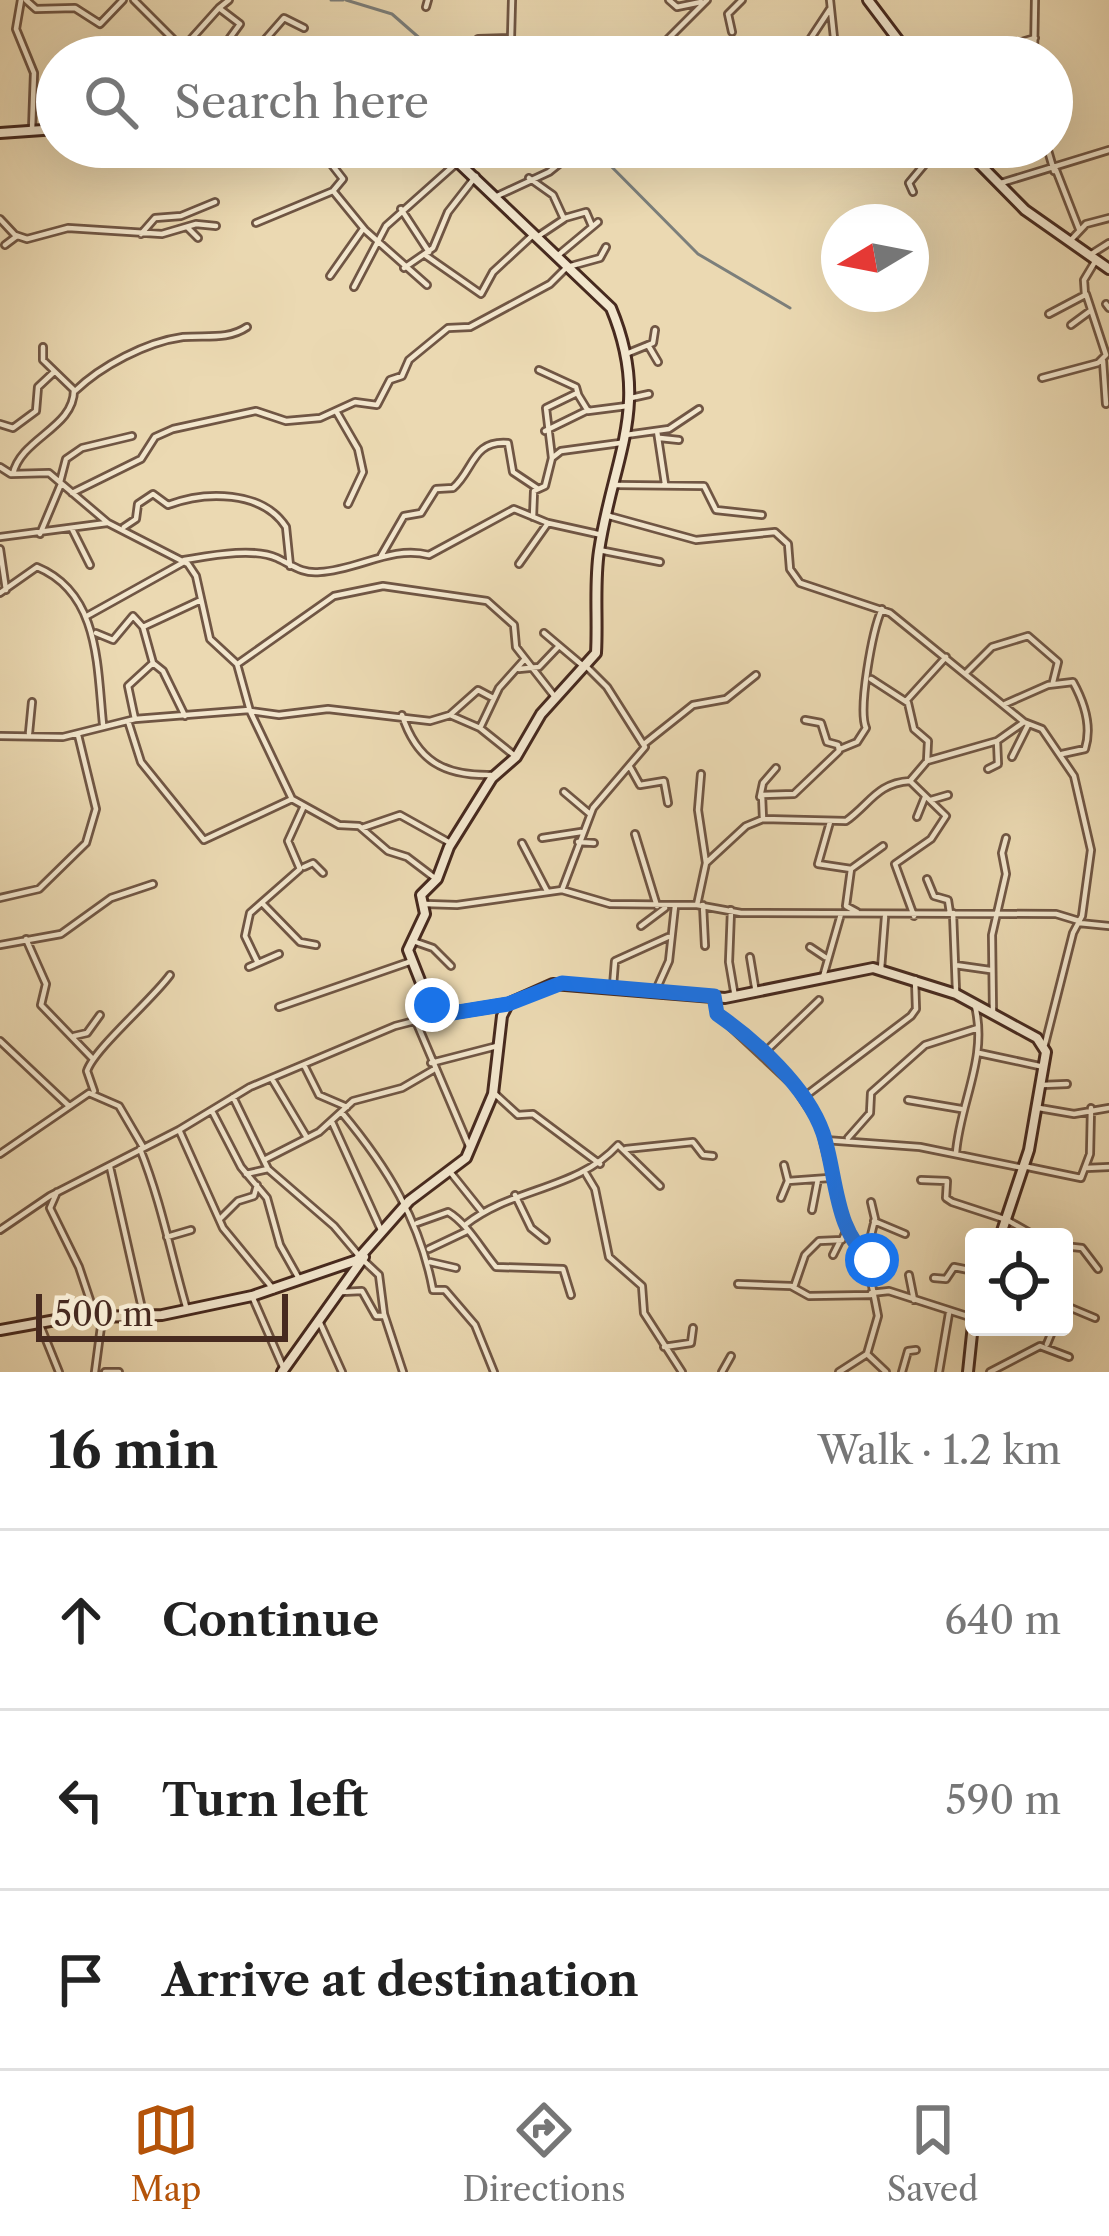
<!DOCTYPE html>
<meta charset="utf-8">
<style>
:root{--surface:#fff;--page:#f2f2f2;--text:#222;--muted:#767676;--line:#e0e0e0;--accent:#b45309}
body{margin:0;font-family:"Libre Caslon Text",serif;background:var(--page);color:var(--text)}
.controls{position:absolute;right:36px;bottom:36px;display:grid;overflow:hidden;border-radius:12px;box-shadow:0 12px 48px #0002}
.controls button{width:108px;height:108px;display:grid;place-items:center;padding:0;border:0;border-bottom:3px solid var(--line);background:var(--surface);color:var(--text);font:60px sans-serif}
.compass{position:absolute;left:821px;top:204px;width:108px;height:108px;border-radius:50%;background:var(--surface);box-shadow:0 12px 48px #0002;rotate:260deg}
.scale{position:absolute;left:36px;bottom:30px;width:252px;box-sizing:border-box;padding-left:12px;border:6px solid #472a1f;border-top:0;font-size:33px;line-height:42px;white-space:nowrap;color:#472a1f;-webkit-text-stroke:9px #f2e6cd;paint-order:stroke}
.stop{position:absolute;width:36px;height:36px;margin:-27px;border:9px solid #1a73e8;border-radius:50%;background:#fff}
.stop.end{background:#1a73e8;border-color:#fff;box-shadow:0 3px 12px #0008}
.list{margin:0;padding:0;list-style:none}
h2{display:flex;justify-content:space-between;align-items:center;height:156px;margin:0;padding:0 48px;font-size:51px}
h2 small{font-size:39px;font-weight:400;color:var(--muted)}
.list li{display:grid;grid-template-columns:78px 1fr auto;gap:36px;align-items:center;box-sizing:border-box;height:180px;padding:0 48px;border-top:3px solid var(--line)}
.list b{display:block;font-size:45px;white-space:nowrap}
.list em{font-size:39px;font-style:normal;color:var(--muted)}
.icon{flex:none;width:66px;height:66px;fill:none;stroke:currentColor;stroke-width:2;stroke-linecap:round;stroke-linejoin:round}
.map{position:relative;flex:none;width:1109px;height:1372px;overflow:hidden}
.search{position:absolute;background:var(--surface);box-shadow:0 12px 48px #0002;left:36px;right:36px;top:36px;height:132px;display:flex;align-items:center;gap:30px;box-sizing:border-box;padding:0 42px;border-radius:66px;color:var(--muted);font-size:45px}
.sheet{height:696px;background:var(--surface)}
nav{display:flex;justify-content:space-around;align-items:center;box-sizing:border-box;height:168px;border-top:3px solid var(--line);background:var(--surface);font-size:33px;color:var(--muted)}
nav a{display:grid;justify-items:center;gap:6px}
nav .on{color:var(--accent)}
.map>svg:first-child{display:block}
.lines{fill:none;stroke-linecap:round;stroke-linejoin:round}
.stream{stroke:#7c7f7b;stroke-width:3}
.street-casing{stroke:#705644;stroke-width:10}
.secondary-casing{stroke:#472a1f;stroke-width:14}
.street{stroke:#f2e6cd;stroke-width:4.5}
.secondary{stroke:#f2e6cd;stroke-width:8}
.route{stroke:#1a73e8;stroke-width:15}
</style>
<div class="map">
<svg width="1109" height="1372" viewBox="0 0 1109 1372">
<rect width="100%" height="100%" fill="#ebd9b2"/>
<filter id="stains"><feTurbulence type="fractalNoise" baseFrequency=".00167" numOctaves="4"/><feColorMatrix values="0 0 0 0 .2 0 0 0 0 .09 0 0 0 0 .02 0 0 0 .5 -.17"/></filter>
<radialGradient id="worn" r=".72"><stop offset=".6" stop-color="#630" stop-opacity="0"/><stop offset="1" stop-color="#630" stop-opacity=".3"/></radialGradient>
<g class="lines">
<path class="stream" d="M331,0h12
M346,0l46,14 32,28 17,2 22,13
M592,147l106,107 92,54"/>
<defs>
<path id="street" d="M21,0l-5,29 18,44 -2,57
M26,0l10,9 39,-1 25,16 23,-24
M134,0l57,57
M669,0l8,7 24,-5
M830,0l6,57
M426,7l2,-7
M219,8l10,-8
M732,32l-4,-18 14,-14
M478,39l33,-1 1,-38
M1013,46l21,6
M175,57l44,-49 21,16 -24,33
M250,57l34,-39 20,10
M384,57l11,-14
M668,57v-18l39,-39
M788,57l19,-13 23,-35
M879,57l16,-18
M1010,57l5,-13 20,-6
M1034,57l1,-57
M756,147l33,6 18,-6
M1047,147l7,24
M971,155l51,-5
M1056,170l23,59
M529,178l24,17 11,24 -27,18
M1001,183l108,-33
M334,192l31,38 62,55
M913,192l-4,-9 30,-36
M495,197l54,-25 31,-25
M401,209l28,43
M565,218l21,-6 6,14
M0,219l15,16 12,4 41,-11 94,6 34,-10 20,2
M256,223l77,-32 10,-12 -25,-32
M188,228l10,10
M141,234l14,-16 26,-2 34,-14
M1070,241l16,-17 23,-6
M5,245l12,-9
M425,255l56,39 12,-22 41,-38
M1090,255l19,-12
M556,257l42,-35
M571,266l29,-8 6,-11
M404,268l29,-20 15,-36 28,-36
M330,276l33,-47
M354,287l32,-61 73,-65
M1106,304l3,4
M1049,314l36,-19 -1,-15 12,-20
M1071,325l19,-14
M648,345l10,17
M626,354l27,-11 2,-13
M1103,361l3,43
M539,370l37,17 2,7
M1042,378l56,-15 8,-8 -20,-61
M75,391c26,-25 71,-49 108,-54 23,-2 45,3 64,-10
M631,398l18,-4
M336,411l22,38 5,23 -15,32
M0,424l13,4 23,-17 2,-24 16,-15
M545,431l43,-21
M657,431l8,53
M626,435l43,-6 30,-20
M660,438l19,2
M552,458l9,-7 59,-8
M0,467l11,7 38,-1 59,50 80,41 8,12 14,63 27,25 13,47 42,88 47,26 20,1 29,25 19,6 29,22
M13,474c8,-36 61,-46 61,-84l-31,-30v-13
M60,482l6,-23 16,-11 50,-12
M616,485l88,1 12,24 46,5
M72,493l69,-34 14,-22 18,-8 83,-18 30,10 34,-3 35,-16 22,3 13,-25 12,-4 7,-16 39,-32 22,-1 80,-43 16,-16
M609,516l87,24 79,-8 13,12 2,25 10,14 90,30 134,109 18,7 32,47 17,74 -9,66 -9,17 -28,111
M533,517l1,-26 11,-5 7,-28 -6,-50 31,-15 11,18 39,-5
M124,527l12,-8 2,-15 15,-10 15,11c37,-14 94,-15 118,22l4,39
M72,529l18,36
M40,534l21,-50
M0,537l107,-14
M0,549l6,41
M599,550l61,12
M381,556l23,-40 17,-3 15,-24 17,-1c21,-18 19,-48 55,-45l5,29 24,16
M184,560c25,-4 69,-13 93,-2 15,7 25,16 43,14 38,-2 72,-27 109,-17l85,-46 34,14 54,12
M519,564l29,-41
M0,593l37,-26c63,26 60,100 66,157
M87,616l97,-54
M143,627l58,-27
M96,633l17,7 20,-24 10,11 10,36 -25,23 7,33
M544,633l38,32
M153,663l10,8 22,45
M239,663l95,-67 49,-10 104,15 27,24 2,22 39,50
M519,669l20,-2 19,-20
M965,674l27,-27 36,-11 30,26 -5,20
M871,679l37,24 6,26 14,12 -1,20
M906,701l40,-44
M1005,704l43,-19 25,-3c11,20 19,45 12,67l-23,5
M250,711l29,4 49,-6 102,12 20,-6 30,13 35,28
M451,714l27,-24 15,8
M402,715c15,46 42,61 89,60
M128,721l13,41 63,78 88,-41
M480,728l19,-40 25,-28
M29,733l3,-31
M0,736l63,1 72,-18 114,-9
M644,744l49,-39 33,-6 30,-24
M840,749l17,-7 9,-14c-8,-18 6,-97 16,-119
M1012,757l16,-32
M630,767l10,18 24,-4 4,22
M988,769l10,-5 -1,-23
M701,774l-3,36 8,53
M910,781l36,35 -15,23 -36,25 19,52
M564,792l26,22
M760,797l3,-14 13,-15
M931,800l17,-5
M917,817l8,-20
M763,819l-1,-24 32,-1 45,-43 -1,-6 -11,-3 -6,-19 -16,-3
M830,822l-12,42 33,5 -5,37 11,6
M362,828l38,-13 52,29
M635,834l22,72
M542,838l39,-6
M578,842l16,1
M522,843l25,48
M304,867l9,-4 10,10
M851,869l32,-23
M927,879l7,17 14,4 2,13
M562,890l31,-82 52,-61 -38,-60 -20,-20
M0,898l39,-9 47,-46 10,-34 -18,-74
M263,904l37,38 16,3
M426,904l31,1 105,-15 48,14 87,1 44,8 315,1 23,7
M697,905l9,-42 40,-37 17,-7 83,2c24,-17 31,-38 64,-40l17,-20 70,-20 27,-19
M703,905l2,41
M731,910l-2,52 6,35
M953,913l3,78
M1079,923l30,3
M641,926l24,-18
M26,939l20,45 -5,21 51,53
M413,941l20,7 18,18
M0,945l61,-11 50,-36 42,-14
M810,947l15,10
M750,957l6,36
M257,961l-12,-25 5,-23 50,-44 -12,-28 15,-33
M955,965l35,5
M249,967l30,-13
M881,969l4,-52
M823,977l18,-63
M613,986l2,-25 53,-24
M656,990l13,-29 6,-55
M714,998l3,16 77,72 25,38 22,90 26,46 11,56 -11,38 19,18
M279,1007l130,-45
M993,1013l-1,-78 14,-61 -4,-21 4,-15
M415,1019l54,127
M74,1036l13,-3 13,-18
M0,1041l69,65
M979,1053l65,14
M763,1054l56,-54
M431,1063l66,-17
M304,1065l15,30 28,12
M272,1079l34,57
M1042,1085l25,-1
M94,1091l-7,-20c7,-22 65,-71 83,-96
M494,1093l24,22 15,-1 67,50
M233,1097l35,72 66,57 27,32
M804,1097l107,-81 5,-7 -1,-30
M908,1100l53,9
M1039,1108l35,6 35,-6
M212,1111l29,56 26,31 13,47 18,32
M342,1113c46,55 78,108 91,177h12l30,35 19,47
M332,1122l49,108
M180,1132l43,96 51,62
M848,1138l22,-25 1,-20 54,-48 53,-17
M825,1140l95,7 103,21
M140,1149c21,52 31,106 47,161
M626,1149l67,-7 10,13 10,1
M956,1153c4,-51 32,-95 19,-147
M0,1154l89,-61 30,13 24,41
M266,1159l53,-27 34,-31 49,-13 31,-18
M784,1165l4,16
M1023,1166l58,12 9,-24 1,-46
M110,1167l33,146
M1086,1168l23,-1
M451,1173l32,40
M246,1174l22,-5
M586,1174l9,15 14,68 33,29 2,27 38,59
M921,1180l26,1 -1,17 6,4 55,18 30,17
M57,1192l-7,16 29,59 17,51
M515,1195l16,33 15,12
M781,1198l7,-17 41,-3
M812,1210l6,-31
M221,1218l17,-17 16,-5 3,-11
M874,1221l31,13
M417,1223l31,-11c19,11 33,37 48,55l67,2 8,26
M465,1225c48,-38 112,-35 153,-80l42,41
M0,1230l50,-34 129,-66 71,-43 145,-61 39,-10
M167,1237l24,-7
M1064,1246l18,2 16,21
M429,1249l38,-18
M833,1255l7,-14
M866,1256l9,-37 -4,-17
M363,1260l16,15 5,39 19,58
M867,1260l17,3
M430,1262l26,6
M909,1275l5,25
M934,1278l12,1 8,-12 20,4
M738,1284l53,2 18,10 62,-1
M794,1287l11,-32 14,-14 23,-1 5,-11
M342,1292l20,-1 14,25h8
M871,1293l18,-2 84,27
M252,1296l31,71
M1064,1305l31,13
M320,1323l22,49
M40,1325l19,47
M1047,1344l7,-17
M664,1347l27,-4 2,-15
M95,1372l7,-53
M105,1372h14
M722,1372l9,-16
M839,1372l28,-18
M902,1372l6,-21 8,-1
M939,1372l10,-59
M990,1372l50,-26 29,11"/>
<path id="secondary" d="M868,0l43,57
M0,133l57,-4
M442,147l169,161c41,98 2,149 -12,243 -5,33 -1,69 -3,102l-55,61 -25,43 -24,21 -43,69 -12,32 -16,16 4,19 -17,36 26,66 74,-12
M963,147l62,63 84,59
M0,1330l67,-12 95,-3 90,-19 105,-36 52,-59 57,-43 27,-64 9,-78 6,-12 45,-20 172,14 148,-30 83,26 81,44 9,14 -17,98 -29,87
M282,1372l82,-115
M968,1372l6,-57"/>
</defs>
<use href="#street" class="street-casing"/>
<use href="#secondary" class="secondary-casing"/>
<use href="#street" class="street"/>
<use href="#secondary" class="secondary"/>
</g>
<g class="lines">
<path class="route" d="M432,1005l2,11 74,-12 54,-21 152,13 3,18c39,27 90,73 106,119 14,42 11,100 49,127"/>
</g>
<rect width="100%" height="100%" filter="url(#stains)"/>
<rect width="100%" height="100%" fill="url(#worn)"/>
</svg>
<div class="controls">
<button><svg class="icon" aria-label="locate" viewBox="0 0 24 24"><circle cx="12" cy="12" r="6"/><path d="M12 2v4M12 18v4M2 12h4M18 12h4"/></svg></button>
</div>
<svg class="compass" viewBox="-18 -18 36 36"><path d="M0-13l5 13h-10z" fill="#e53935"/><path d="M0 13l5-13h-10z" fill="#767676"/></svg>
<div class="scale">500 m</div>
<div class="stop" style="left:872px;top:1260px"></div>
<div class="stop end" style="left:432px;top:1005px"></div>
<div class="search"><svg class="icon" aria-label="search" viewBox="0 0 24 24"><circle cx="10" cy="10" r="6"/><path d="M15 15l6 6"/></svg>Search here</div>
</div>
<section class="sheet">
<h2>16 min<small>Walk · 1.2 km</small></h2>
<ul class="list">
<li><svg class="icon" aria-label="ahead" viewBox="0 0 24 24"><path d="M12 20V5M6 11l6-6 6 6"/></svg><div><b>Continue</b></div><em>640 m</em></li>
<li><svg class="icon" aria-label="left" viewBox="0 0 24 24"><path d="M17 20v-9H6M10 6l-5 5 5 5"/></svg><div><b>Turn left</b></div><em>590 m</em></li>
<li><svg class="icon" aria-label="arrive" viewBox="0 0 24 24"><path d="M6 21V4h12l-3 4 3 4H6"/></svg><div><b>Arrive at destination</b></div></li>
</ul>
</section>
<nav>
<a class="on"><svg class="icon" aria-label="map" viewBox="0 0 24 24"><path d="M3 6l6-2 6 2 6-2v14l-6 2-6-2-6 2zM9 4v14M15 6v14"/></svg>Map</a>
<a><svg class="icon" aria-label="directions" viewBox="0 0 24 24"><path d="M12 3l9 9-9 9-9-9zM9 14v-3h6M13 9l2 2-2 2"/></svg>Directions</a>
<a><svg class="icon" aria-label="saved" viewBox="0 0 24 24"><path d="M7 4h10v16l-5-4-5 4z"/></svg>Saved</a>
</nav>
